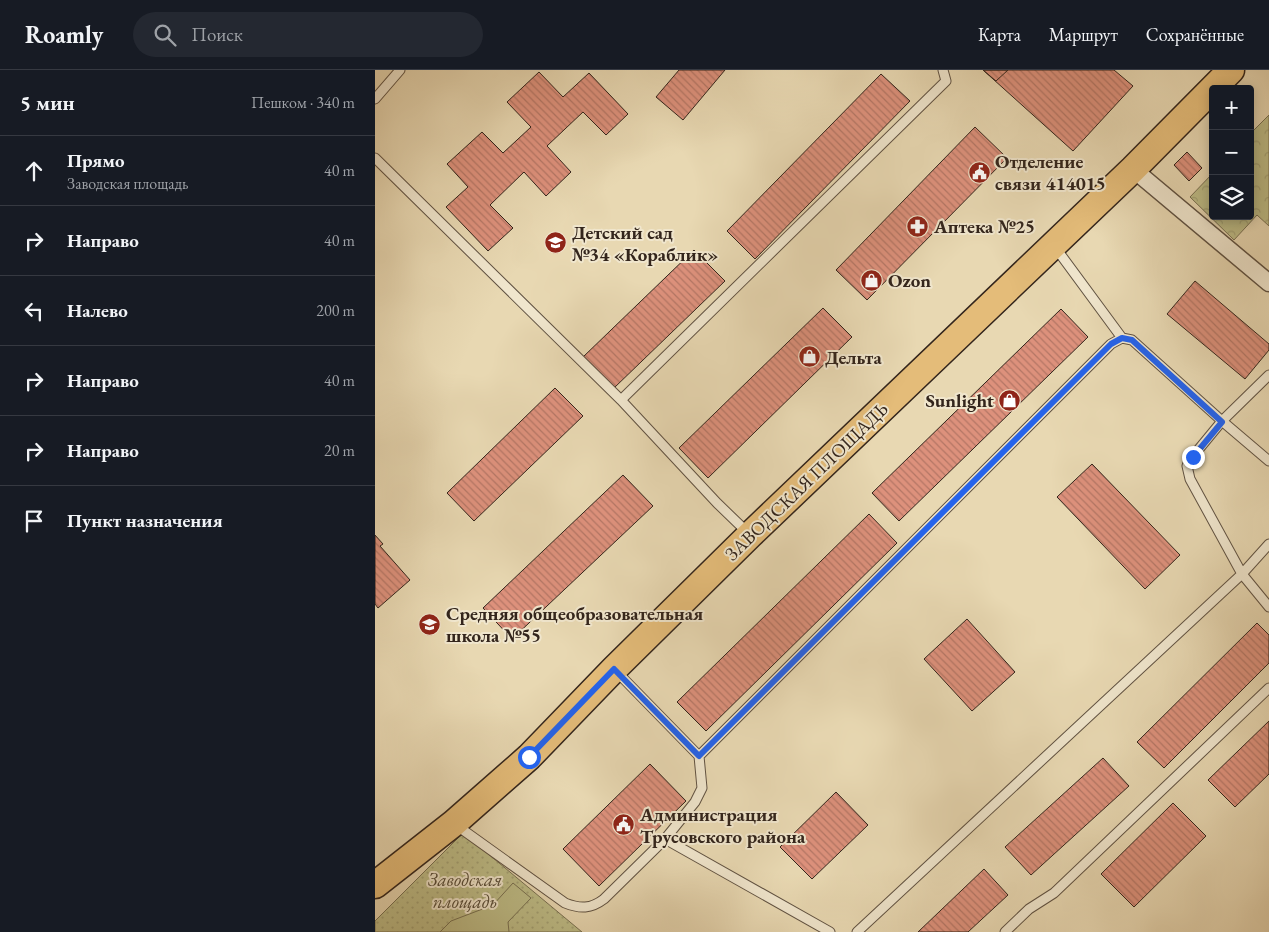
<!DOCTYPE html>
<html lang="ru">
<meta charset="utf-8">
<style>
:root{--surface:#171b24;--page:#242831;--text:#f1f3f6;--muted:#9ea1a6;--line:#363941}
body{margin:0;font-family:"EB Garamond",serif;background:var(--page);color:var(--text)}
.controls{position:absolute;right:15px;top:15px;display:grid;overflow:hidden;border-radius:5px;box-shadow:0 2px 12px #0003}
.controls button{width:45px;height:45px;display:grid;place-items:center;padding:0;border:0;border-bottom:1px solid var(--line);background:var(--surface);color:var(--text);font:25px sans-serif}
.stop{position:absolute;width:15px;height:15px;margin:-11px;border:4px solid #2563eb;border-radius:50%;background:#fff}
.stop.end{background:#2563eb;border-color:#fff;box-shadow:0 1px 5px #0008}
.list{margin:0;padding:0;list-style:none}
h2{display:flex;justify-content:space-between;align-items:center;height:65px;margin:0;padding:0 20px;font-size:21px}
h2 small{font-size:16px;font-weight:400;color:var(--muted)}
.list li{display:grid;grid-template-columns:32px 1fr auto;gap:15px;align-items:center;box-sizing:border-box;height:70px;padding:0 20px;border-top:1px solid var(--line)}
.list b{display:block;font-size:19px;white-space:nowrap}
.list p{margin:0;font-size:16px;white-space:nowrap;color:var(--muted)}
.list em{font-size:16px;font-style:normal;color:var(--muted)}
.icon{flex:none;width:28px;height:28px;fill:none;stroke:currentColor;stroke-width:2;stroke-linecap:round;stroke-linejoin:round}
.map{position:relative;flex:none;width:894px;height:862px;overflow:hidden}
header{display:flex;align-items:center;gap:30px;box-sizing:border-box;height:70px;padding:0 25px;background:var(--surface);border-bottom:1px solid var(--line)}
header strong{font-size:24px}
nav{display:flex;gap:28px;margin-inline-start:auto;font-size:18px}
.search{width:350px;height:45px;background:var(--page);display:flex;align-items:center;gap:12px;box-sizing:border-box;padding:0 18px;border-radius:28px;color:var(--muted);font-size:19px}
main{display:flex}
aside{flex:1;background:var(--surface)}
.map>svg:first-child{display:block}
.grass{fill:url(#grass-dots);stroke:#787052}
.forest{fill:url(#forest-crowns);stroke:#787052}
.garden{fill:#bdbc87;stroke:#787052}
.building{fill:url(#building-back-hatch);stroke:#33251c}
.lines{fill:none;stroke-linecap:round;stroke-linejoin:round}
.service-casing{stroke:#605242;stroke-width:11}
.minor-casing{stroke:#605242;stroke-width:19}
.primary-casing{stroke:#33251c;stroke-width:29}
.service{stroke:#f0e6cd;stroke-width:9}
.minor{stroke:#f0e6cd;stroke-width:16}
.primary{stroke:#e4bc79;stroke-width:26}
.route{stroke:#2563eb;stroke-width:6}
.labels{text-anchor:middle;stroke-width:4;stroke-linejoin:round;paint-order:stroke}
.poi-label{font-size:19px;font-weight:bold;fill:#33251c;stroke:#f0e6cd;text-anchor:start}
.street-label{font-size:19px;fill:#33251c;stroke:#f0e6cd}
.park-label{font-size:19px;font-style:italic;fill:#564b37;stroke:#f0e6cd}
</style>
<header>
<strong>Roamly</strong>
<div class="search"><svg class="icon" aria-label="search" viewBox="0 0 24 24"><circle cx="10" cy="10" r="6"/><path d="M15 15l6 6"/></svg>Поиск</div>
<nav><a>Карта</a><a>Маршрут</a><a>Сохранённые</a></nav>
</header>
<main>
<aside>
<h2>5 мин<small>Пешком · 340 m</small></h2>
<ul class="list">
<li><svg class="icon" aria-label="ahead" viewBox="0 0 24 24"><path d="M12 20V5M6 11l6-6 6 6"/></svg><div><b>Прямо</b><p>Заводская площадь</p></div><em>40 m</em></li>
<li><svg class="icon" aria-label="right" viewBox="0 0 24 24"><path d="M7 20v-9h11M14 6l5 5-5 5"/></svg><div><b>Направо</b></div><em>40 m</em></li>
<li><svg class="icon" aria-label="left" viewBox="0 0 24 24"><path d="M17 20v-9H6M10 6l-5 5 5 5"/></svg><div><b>Налево</b></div><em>200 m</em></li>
<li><svg class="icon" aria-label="right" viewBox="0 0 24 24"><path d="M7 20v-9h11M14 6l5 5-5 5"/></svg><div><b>Направо</b></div><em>40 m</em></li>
<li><svg class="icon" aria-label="right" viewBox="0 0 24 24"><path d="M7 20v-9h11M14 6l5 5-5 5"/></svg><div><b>Направо</b></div><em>20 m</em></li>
<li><svg class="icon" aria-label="arrive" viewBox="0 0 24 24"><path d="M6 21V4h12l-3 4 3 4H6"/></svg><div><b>Пункт назначения</b></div></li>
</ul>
</aside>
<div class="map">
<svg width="894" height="862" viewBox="0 0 894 862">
<defs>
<pattern id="grass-dots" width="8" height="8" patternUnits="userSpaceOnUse" patternTransform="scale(1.25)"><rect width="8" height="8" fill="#bdbc87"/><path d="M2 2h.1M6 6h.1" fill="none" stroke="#a3a174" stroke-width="1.8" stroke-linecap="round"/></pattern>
<pattern id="forest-crowns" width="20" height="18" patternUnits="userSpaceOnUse" patternTransform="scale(1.25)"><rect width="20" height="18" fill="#bdbc87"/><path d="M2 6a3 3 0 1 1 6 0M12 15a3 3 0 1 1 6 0" fill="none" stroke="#a3a174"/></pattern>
<pattern id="building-back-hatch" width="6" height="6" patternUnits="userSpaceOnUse" patternTransform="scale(1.25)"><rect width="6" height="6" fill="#dd917c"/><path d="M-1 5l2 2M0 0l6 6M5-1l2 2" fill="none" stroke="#b47665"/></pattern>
</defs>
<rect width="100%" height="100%" fill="#e8d8b2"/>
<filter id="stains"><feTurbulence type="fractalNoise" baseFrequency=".004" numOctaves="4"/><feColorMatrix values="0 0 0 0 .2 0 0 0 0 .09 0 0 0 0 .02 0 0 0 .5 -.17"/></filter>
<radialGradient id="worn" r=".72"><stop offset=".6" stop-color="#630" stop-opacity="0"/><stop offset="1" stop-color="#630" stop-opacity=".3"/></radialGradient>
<path class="grass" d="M88,763l119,99h-207v-11z"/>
<path class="forest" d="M894,45v111l-12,-11 -23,25 -44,-43 23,-24v43h37v-82z"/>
<path class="garden" d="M138,813l18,15 -23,24 1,10h-69l11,-11 42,-16z"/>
<path class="building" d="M304,0h46l-42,50 -27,-23z
M608,0h131l19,16 -60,65z
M608,0h25l-12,11z
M164,2l24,25 26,-24 39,41 -22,21 -23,-23 -36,34 24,26 -25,24 -22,-24 -34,33 23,23 -25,23 -42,-44 22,-20 -21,-23 35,-32 21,21 28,-26 -24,-25z
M506,4l29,27 -155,158 -28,-28z
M600,57l32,31 -140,142 -31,-30z
M812,82l15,16 -13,13 -15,-16z
M319,180l31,31 -111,107 -31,-31z
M820,211l74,63v6l-24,29 -78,-65z
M448,238l29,29 -144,141 -29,-30z
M686,239l27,28 -189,184 -27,-28z
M180,318l28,28 -109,105 -27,-28z
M717,394l88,91 -35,34 -88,-92z
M248,405l30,31 -141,133 -29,-31z
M494,444l28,29 -191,188 -29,-29z
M0,465l8,9 -3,2 30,34 -32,28 -3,-4z
M592,549l48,53 -43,39 -48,-52z
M882,553l12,12v28l-105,105 -27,-26z
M894,651v53l-34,33 -27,-27z
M728,688l26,28 -98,89 -26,-28z
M275,694l36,37 -87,85 -36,-37z
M461,722l32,33 -56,54 -32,-32z
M798,733l33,33 -72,71 -33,-33z
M609,799l24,26 -40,37h-50z"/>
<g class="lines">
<defs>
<path id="service" d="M0,29l25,-29
M0,88l246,242 96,103 31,30
M680,177l67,91
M894,305l-47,46 -33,40 -2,5 3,13 52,95 27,33
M246,330l325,-319 -3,-11
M241,601l83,85 412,-412 11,-6 10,2 90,81 47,40
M81,755l109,78c15,6 26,6 39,-4l61,-60 30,-37 7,-14 -3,-32
M290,769l165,93
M482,862l385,-358 27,-30
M630,862l24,-23 25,-16 215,-205"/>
<path id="minor" d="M758,99l136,114"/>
<path id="primary" d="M0,815l79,-62 75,-66 85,-88 136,-134 383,-366 98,-99"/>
</defs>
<use href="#service" class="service-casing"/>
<use href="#minor" class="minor-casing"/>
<use href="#primary" class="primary-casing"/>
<use href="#service" class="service"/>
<use href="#minor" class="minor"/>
<use href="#primary" class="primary"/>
</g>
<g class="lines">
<path class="route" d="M154,687l85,-88 85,87 412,-412 11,-6 10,2 90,82 -29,35"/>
</g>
<defs>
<symbol id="civic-disc" viewBox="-11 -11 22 22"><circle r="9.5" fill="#8f2418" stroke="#f0e6cd"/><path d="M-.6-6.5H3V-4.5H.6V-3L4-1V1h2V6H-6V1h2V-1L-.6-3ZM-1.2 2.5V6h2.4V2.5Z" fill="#fff"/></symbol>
<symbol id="pharmacy-disc" viewBox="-11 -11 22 22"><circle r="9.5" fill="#8f2418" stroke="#f0e6cd"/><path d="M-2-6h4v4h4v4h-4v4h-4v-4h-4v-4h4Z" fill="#fff"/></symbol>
<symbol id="school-disc" viewBox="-11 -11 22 22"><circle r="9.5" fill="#8f2418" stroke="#f0e6cd"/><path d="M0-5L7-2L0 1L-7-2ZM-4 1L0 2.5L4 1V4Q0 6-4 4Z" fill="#fff"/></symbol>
<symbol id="shop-disc" viewBox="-11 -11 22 22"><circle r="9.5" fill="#8f2418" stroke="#f0e6cd"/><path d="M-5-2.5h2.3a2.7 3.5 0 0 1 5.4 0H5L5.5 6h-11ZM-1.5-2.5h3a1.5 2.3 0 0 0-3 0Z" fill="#fff"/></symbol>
</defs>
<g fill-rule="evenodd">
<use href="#civic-disc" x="592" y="90" width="25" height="25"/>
<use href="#pharmacy-disc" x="530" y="144" width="25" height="25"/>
<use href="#school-disc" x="168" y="160" width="25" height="25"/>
<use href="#shop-disc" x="484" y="198" width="25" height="25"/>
<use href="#shop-disc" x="422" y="274" width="25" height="25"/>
<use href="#shop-disc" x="622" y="318" width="25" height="25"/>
<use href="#school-disc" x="42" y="542" width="25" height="25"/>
<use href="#civic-disc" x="236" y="742" width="25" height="25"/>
</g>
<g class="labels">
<g class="poi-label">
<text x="620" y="98">Отделение<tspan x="620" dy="22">связи 414015</tspan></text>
<text x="559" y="163">Аптека №25</text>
<text x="197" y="169">Детский сад<tspan x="197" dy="22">№34 «Кораблик»</tspan></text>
<text x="513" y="217">Ozon</text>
<text x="450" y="294">Дельта</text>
<text x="619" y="337" text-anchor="end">Sunlight</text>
<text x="71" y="550">Средняя общеобразовательная<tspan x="71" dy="22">школа №55</tspan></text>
<text x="265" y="751">Администрация<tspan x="265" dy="22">Трусовского района</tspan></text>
</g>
<g class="street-label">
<text transform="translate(431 411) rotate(-44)" y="7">ЗАВОДСКАЯ ПЛОЩАДЬ</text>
</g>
<g class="park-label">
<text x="90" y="816">Заводская<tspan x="90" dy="22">площадь</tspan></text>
</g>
</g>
<rect width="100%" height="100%" filter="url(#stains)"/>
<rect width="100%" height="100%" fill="url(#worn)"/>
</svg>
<div class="controls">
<button>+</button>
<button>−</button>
<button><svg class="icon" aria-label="layers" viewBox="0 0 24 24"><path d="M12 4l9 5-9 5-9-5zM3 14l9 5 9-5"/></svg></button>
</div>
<div class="stop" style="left:154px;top:687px"></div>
<div class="stop end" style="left:818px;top:387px"></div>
</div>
</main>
